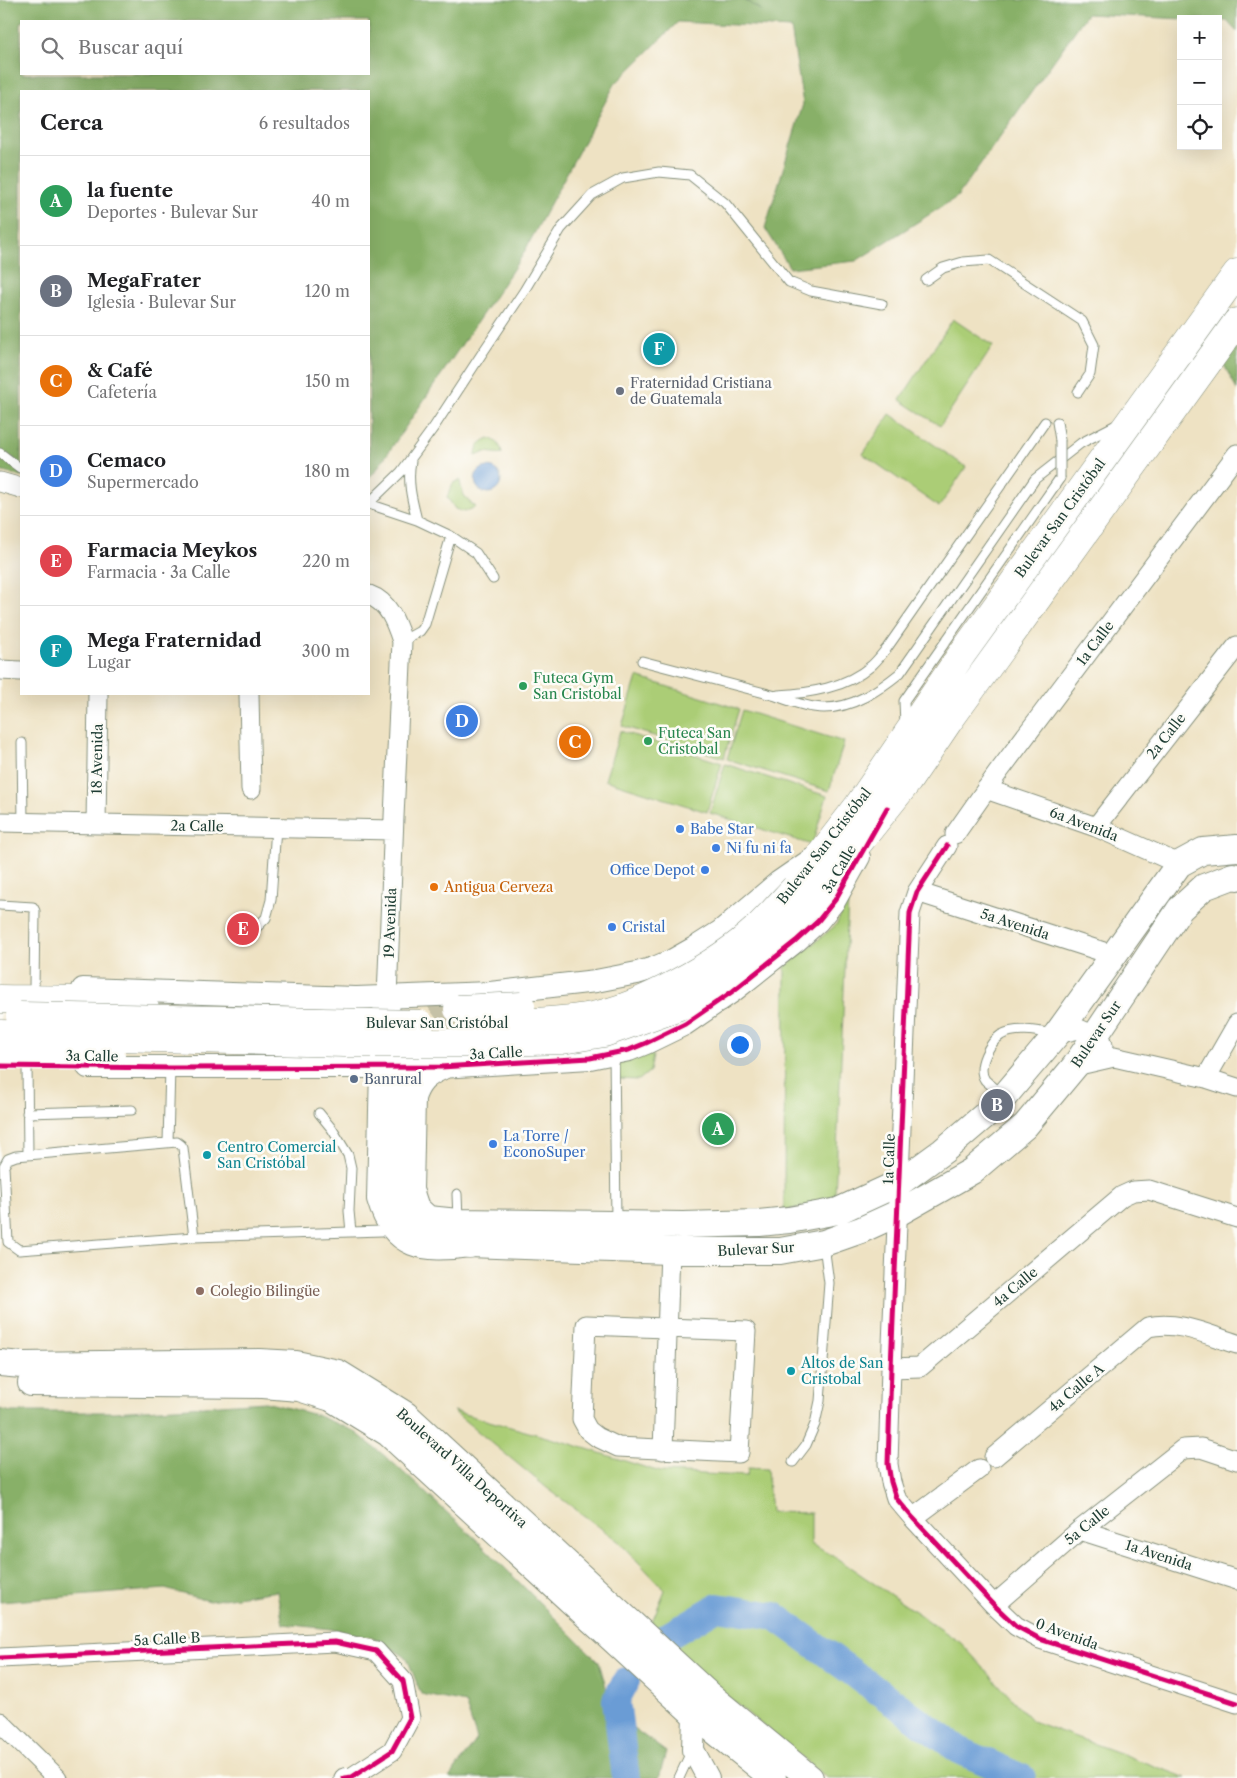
<!DOCTYPE html>
<html lang="es">
<meta charset="utf-8">
<style>
:root{--surface:#fff;--page:#f2f2f2;--text:#202124;--muted:#757577;--line:#e0e0e0;--accent:#1f6fb2}
body{margin:0;font-family:"Libre Caslon Text",serif;background:var(--page);color:var(--text)}
.controls{position:absolute;right:15px;top:15px;display:grid;overflow:hidden;border-radius:0px;box-shadow:0 5px 20px #0002}
.controls button{width:45px;height:45px;display:grid;place-items:center;padding:0;border:0;border-bottom:1px solid var(--line);background:var(--surface);color:var(--text);font:25px sans-serif}
.you{position:absolute;left:739px;top:1044px;width:18px;height:18px;margin:-12px;border:4px solid #fff;border-radius:50%;background:#1a73e8;box-shadow:0 0 0 8px #1a73e833}
.badge{display:grid;place-items:center;width:32px;height:32px;border-radius:50%;background:var(--accent);color:#fff;font-size:16px;font-weight:700}
.pin{position:absolute;translate:-50% -50%;border:2px solid #fff;box-shadow:0 1px 5px #0006}
.list{margin:0;padding:0;list-style:none}
h2{display:flex;justify-content:space-between;align-items:center;height:65px;margin:0;padding:0 20px;font-size:21px}
h2 small{font-size:16px;font-weight:400;color:var(--muted)}
.list li{display:grid;grid-template-columns:32px 1fr auto;gap:15px;align-items:center;box-sizing:border-box;height:90px;padding:0 20px;border-top:1px solid var(--line)}
.list b{display:block;font-size:19px;white-space:nowrap}
.list p{margin:0;font-size:16px;white-space:nowrap;color:var(--muted)}
.list em{font-size:16px;font-style:normal;color:var(--muted)}
.icon{flex:none;width:28px;height:28px;fill:none;stroke:currentColor;stroke-width:2;stroke-linecap:round;stroke-linejoin:round}
.map{position:relative;flex:none;width:1237px;height:1778px;overflow:hidden}
.search{position:absolute;background:var(--surface);box-shadow:0 5px 20px #0002;left:20px;top:20px;width:350px;height:55px;display:flex;align-items:center;gap:12px;box-sizing:border-box;padding:0 18px;border-radius:0px;color:var(--muted);font-size:19px}
.panel{position:absolute;background:var(--surface);box-shadow:0 5px 20px #0002;left:20px;top:90px;width:350px;height:605px;border-radius:0px}
.map>svg:first-child{display:block}
.green{fill:#abcd76;stroke:#658555}
.forest{fill:#88b067;stroke:#54764e;fill-rule:evenodd}
.water{fill:#6a9cd5;stroke:#446c84}
.lines{fill:none;stroke-linecap:round;stroke-linejoin:round}
.river{stroke:#6a9cd5;stroke-width:28}
.primary-tunnel{stroke:#c5c1a6;stroke-width:28;stroke-dasharray:28 14;stroke-linecap:butt}
.service-casing{stroke:#86907c;stroke-width:11}
.minor-casing{stroke:#86907c;stroke-width:21}
.tertiary-casing{stroke:#86907c;stroke-width:24}
.secondary-casing{stroke:#86907c;stroke-width:28}
.primary-casing{stroke:#86907c;stroke-width:29}
.service{stroke:#fff;stroke-width:9}
.minor{stroke:#fff;stroke-width:19}
.tertiary{stroke:#fff;stroke-width:22}
.secondary{stroke:#fff;stroke-width:26}
.primary{stroke:#fff;stroke-width:28}
.service-bridge-casing{stroke:#86907c;stroke-width:11;stroke-linecap:butt}
.primary-bridge-casing{stroke:#86907c;stroke-width:29;stroke-linecap:butt}
.service-bridge{stroke:#fff;stroke-width:9}
.primary-bridge{stroke:#fff;stroke-width:28}
.cycleway-casing{stroke:#fdfcf7;stroke-width:8}
.cycleway{stroke:#d6006c;stroke-width:5}
.worship-dot{fill:#6b7280;stroke:#fdfcf7;stroke-width:2}
.leisure-dot{fill:#2e9e5b;stroke:#fdfcf7;stroke-width:2}
.shop-dot{fill:#3f7fe0;stroke:#fdfcf7;stroke-width:2}
.food-dot{fill:#e8710a;stroke:#fdfcf7;stroke-width:2}
.service-dot{fill:#5c6f8a;stroke:#fdfcf7;stroke-width:2}
.culture-dot{fill:#0f9aa8;stroke:#fdfcf7;stroke-width:2}
.education-dot{fill:#8d6e63;stroke:#fdfcf7;stroke-width:2}
.labels{text-anchor:middle;stroke-width:5;stroke-linejoin:round;paint-order:stroke}
.worship-label{font-size:14px;fill:#5b616d;stroke:#fdfcf7;text-anchor:start}
.street-label{font-size:14px;fill:#1f3d34;stroke:#fdfcf7}
.leisure-label{font-size:14px;fill:#27864d;stroke:#fdfcf7;text-anchor:start}
.shop-label{font-size:14px;fill:#366cbe;stroke:#fdfcf7;text-anchor:start}
.food-label{font-size:14px;fill:#c56008;stroke:#fdfcf7;text-anchor:start}
.service-label{font-size:14px;fill:#4e5e75;stroke:#fdfcf7;text-anchor:start}
.culture-label{font-size:14px;fill:#0d838f;stroke:#fdfcf7;text-anchor:start}
.education-label{font-size:14px;fill:#785e54;stroke:#fdfcf7;text-anchor:start}
</style>
<div class="map">
<svg width="1237" height="1778" viewBox="0 0 1237 1778">
<rect width="100%" height="100%" fill="#fdfcf7"/>
<filter id="ink" filterUnits="userSpaceOnUse"><feTurbulence type="fractalNoise" baseFrequency=".02" numOctaves="2"/><feDisplacementMap in="SourceGraphic" scale="10" xChannelSelector="R" yChannelSelector="G"/><feConvolveMatrix kernelMatrix="1 2 1 2 8 2 1 2 1" color-interpolation-filters="sRGB"/></filter>
<filter id="wash" filterUnits="userSpaceOnUse"><feTurbulence type="fractalNoise" baseFrequency=".0096" numOctaves="4" result="noise"/><feDisplacementMap in="SourceGraphic" scale="20" xChannelSelector="R" yChannelSelector="G"/><feGaussianBlur stdDeviation="1.12" result="paint"/><feColorMatrix in="noise" values="0 0 0 0 0 0 0 0 0 0 0 0 0 0 0 0 0 1.4 0 .05"/><feComposite in="paint" operator="in"/></filter>
<g filter="url(#wash)">
<rect width="100%" height="100%" fill="#eee2c3"/>
<path class="green" d="M953,319l40,27 -53,80 -40,-26z
M890,414l76,53 -27,40 -76,-53z
M489,438c8,3 12,7 13,16l-17,-2 -9,4c0,-10 4,-14 13,-18z
M460,480c1,12 5,20 16,27l-12,5 -9,-3 -8,-12 6,-14z
M637,677l102,32 -15,49 -102,-32z
M742,710l102,32 -15,49 -102,-32z
M620,731l102,32 -15,49 -102,-32z
M725,764l102,32 -15,49 -102,-32z
M848,900l-13,296 -26,9 -25,6 1,-244 51,-42z
M649,1049l4,7 -3,15 -11,9 -23,-1v-21z
M453,1411l115,32 92,29 87,4 1,-8 19,1 4,43 40,1v31l27,15 123,84 71,78 155,57h-360l-137,-112 -39,-42 14,-34 -47,-49 -71,-53z"/>
<path class="forest" d="M0,0h744l18,11 -16,-11h491v32l-10,-11h-9v-2h-35l-96,-5 -130,183 -101,64 -66,7 -25,-40 38,-124 -12,-76 -113,-6 -63,62 -93,172 -147,216 -6,5v-386h-348v386l-21,-6zM21,21h348v53h-348z
M1237,347v43l-14,-27z
M265,1402l51,13 38,16 37,30 88,81 120,120 14,51 53,39 -7,26h-210l28,-39 -12,-36 -44,-9 -14,-36 -30,-19 -46,-10 -48,-5 -6,-33 -68,10 -44,-12 -165,13v-193l11,3h103z"/>
<path class="water" d="M475 480a13 13 0 1 1 26 0a13 13 0 1 1-26 0Z"/>
<g class="lines">
<path class="river" d="M663,1639l54,-32 58,9 184,134 63,28
M626,1681l-10,19 10,78"/>
</g>
</g>
<g filter="url(#ink)">
<g class="lines">
<path class="primary-tunnel" d="M413,1053c12,-23 18,-37 45,-44"/>
<defs>
<path id="service" d="M926,280l17,-12 20,-6 26,-2 93,61 12,24 -4,29 -12,18
M1057,422l3,18
M0,453l20,15
M411,461c-4,21 1,39 6,59l34,16 25,17 17,26
M369,503l32,-31 33,-45 47,-72 43,-64 37,-62 31,-34 31,-17 36,-6 31,3 35,28 64,79 22,9 71,13
M369,504l48,16
M402,641l18,-10 5,-7 26,-88
M642,661l134,35c14,5 32,12 48,12 29,0 55,-18 76,-35l135,-194 46,-36 37,-19
M778,695c32,-2 68,-7 93,-29 6,-5 11,-12 16,-18l158,-226
M905,724l-1,-23 156,-223
M22,743l1,80
M0,905l33,2 2,4 -1,77
M258,926l8,-8 5,-18 5,-73
M614,1054l2,167
M27,1066l1,88
M1003,1095c-5,-5 -13,-10 -18,-15 -9,-13 5,-38 16,-45 15,-8 35,-4 51,-1
M27,1113l105,-3
M319,1113l13,16 16,26 3,13 -2,43 2,21
M168,1142l2,-74
M457,1194l1,25
M194,1237l-11,-89 -2,-3 -4,-3 -161,14 -8,3 -4,7 4,76 11,8 175,-13 188,-6 8,-2
M793,1462l13,-17 9,-21 5,-23 9,-118 -5,-38
M679,1778l12,-26"/>
<path id="minor" d="M0,482l21,6
M369,595c20,7 27,28 33,46l-8,176 -7,181
M0,670l21,1
M249,694l2,95
M986,789l110,38 83,37
M0,822l393,8
M96,824l2,-130
M1096,827l141,-181
M955,834l42,-60 240,-320
M947,846l-30,46 -7,21 -19,455 -3,96 3,18 5,16 17,20 81,87 22,21 24,13 197,64
M917,892l196,63
M1057,1034l22,-5 16,7 8,9
M1075,1066l39,-9 92,21 31,10
M1206,1078l31,-54
M586,1325l160,6 -7,122 -121,-6 -21,-10 -9,-7 -6,-11z
M891,1368l29,-1 202,-171 11,-5 16,-1 88,28
M663,1450l7,-199
M994,1457l154,-130c30,-7 60,8 89,17
M913,1518l66,-49
M1080,1530l157,50
M994,1605l86,-75 103,-81 18,-1 36,12
M0,1658l335,-16 41,9 27,30 7,37 -18,33 -40,26 -8,1
M0,1722l57,56"/>
<path id="tertiary" d="M83,989l273,9 134,-5 106,-12 41,-8 17,-5 19,-8 23,-13 25,-16 58,-49 32,-22
M88,1067h353l149,-9 39,-8 17,-7 39,-19 48,-33 63,-50 22,-20 17,-21 24,-43
M702,1703l-8,11 -1,36 15,28"/>
<path id="secondary" d="M387,998l-4,69 -3,132c14,49 44,51 89,45l201,7h110l44,-8 37,-13 37,-17 74,-42 53,-45 50,-60 105,-157 24,-22 29,-11 4,1
M441,1067c-16,7 -24,15 -29,31l-2,92 6,18 12,11 30,3 225,3 76,-2 30,-3 49,-9 61,-28 44,-32 54,-46 60,-71 122,-170 24,-13 34,-3
M0,1363l22,2 237,-3 37,2 42,9 68,42 302,279 102,84
M31,1383l232,2 36,3 32,10 57,35 306,281 79,64"/>
<path id="primary" d="M795,888l63,-82 104,-152 275,-381
M809,905l99,-124 40,-59 289,-400
M0,999c49,1 102,-3 148,14
M398,1088l-1,110c8,37 42,36 72,46"/>
</defs>
<use href="#service" class="service-casing"/>
<use href="#minor" class="minor-casing"/>
<use href="#tertiary" class="tertiary-casing"/>
<use href="#secondary" class="secondary-casing"/>
<use href="#primary" class="primary-casing"/>
<use href="#service" class="service"/>
<use href="#minor" class="minor"/>
<use href="#tertiary" class="tertiary"/>
<use href="#secondary" class="secondary"/>
<use href="#primary" class="primary"/>
<defs>
<path id="service-bridge" d="M1060,478v-38"/>
<path id="primary-bridge" d="M458,1009l63,-3
M20,1016l400,8
M493,1025c32,-3 66,-3 99,-9 48,-8 127,-53 163,-86 14,-13 27,-28 40,-42
M0,1034l344,9h132l86,-3 42,-7 78,-28 46,-28 36,-29 45,-43
M0,1054l111,2"/>
</defs>
<use href="#service-bridge" class="service-bridge-casing"/>
<use href="#primary-bridge" class="primary-bridge-casing"/>
<use href="#service-bridge" class="service-bridge"/>
<use href="#primary-bridge" class="primary-bridge"/>
<defs>
<path id="cycleway" d="M947,846l-30,46 -7,21 -19,455 -3,96 3,18 5,16 17,20 81,87 22,21 24,13 197,64
M0,1066l170,2 271,-1 149,-9 39,-8 17,-7 39,-19 48,-33 63,-50 22,-20 17,-21 52,-92
M0,1658l335,-16 41,9 27,30 7,37 -18,33 -40,26 -8,1"/>
</defs>
<use href="#cycleway" class="cycleway-casing"/>
<use href="#cycleway" class="cycleway"/>
</g>
</g>
<circle class="worship-dot" cx="620" cy="391" r="5"/>
<g class="leisure-dot">
<circle cx="523" cy="686" r="5"/>
<circle cx="648" cy="741" r="5"/>
</g>
<g class="shop-dot">
<circle cx="680" cy="829" r="5"/>
<circle cx="716" cy="848" r="5"/>
<circle cx="705" cy="870" r="5"/>
<circle cx="612" cy="927" r="5"/>
<circle cx="493" cy="1144" r="5"/>
</g>
<circle class="food-dot" cx="434" cy="887" r="5"/>
<circle class="service-dot" cx="354" cy="1079" r="5"/>
<g class="culture-dot">
<circle cx="207" cy="1155" r="5"/>
<circle cx="791" cy="1371" r="5"/>
</g>
<circle class="education-dot" cx="200" cy="1291" r="5"/>
<g class="labels">
<g class="worship-label">
<text x="630" y="388">Fraternidad Cristiana<tspan x="630" dy="16">de Guatemala</tspan></text>
</g>
<g class="street-label">
<text transform="translate(1060 518) rotate(-54)" y="5">Bulevar San Cristóbal</text>
<text transform="translate(1095 643) rotate(-53)" y="5">1a Calle</text>
<text transform="translate(1166 736) rotate(-52)" y="5">2a Calle</text>
<text transform="translate(97 759) rotate(-89)" y="5">18 Avenida</text>
<text transform="translate(1084 824) rotate(21)" y="5">6a Avenida</text>
<text transform="translate(197 826) rotate(1)" y="5">2a Calle</text>
<text transform="translate(824 846) rotate(-52)" y="5">Bulevar San Cristóbal</text>
<text transform="translate(839 869) rotate(-60)" y="5">3a Calle</text>
<text transform="translate(390 923) rotate(-88)" y="5">19 Avenida</text>
<text transform="translate(1015 924) rotate(18)" y="5">5a Avenida</text>
<text x="437" y="1028">Bulevar San Cristóbal</text>
<text transform="translate(1096 1034) rotate(-56)" y="5">Bulevar Sur</text>
<text transform="translate(496 1053) rotate(-3)" y="5">3a Calle</text>
<text transform="translate(92 1056) rotate(1)" y="5">3a Calle</text>
<text transform="translate(889 1159) rotate(-88)" y="5">1a Calle</text>
<text transform="translate(756 1249) rotate(-3)" y="5">Bulevar Sur</text>
<text transform="translate(1015 1287) rotate(-40)" y="5">4a Calle</text>
<text transform="translate(1076 1388) rotate(-40)" y="5">4a Calle A</text>
<text transform="translate(462 1468) rotate(42)" y="5">Boulevard Villa Deportiva</text>
<text transform="translate(1087 1525) rotate(-39)" y="5">5a Calle</text>
<text transform="translate(1159 1555) rotate(18)" y="5">1a Avenida</text>
<text transform="translate(1067 1634) rotate(20)" y="5">0 Avenida</text>
<text transform="translate(167 1639) rotate(-3)" y="5">5a Calle B</text>
</g>
<g class="leisure-label">
<text x="533" y="683">Futeca Gym<tspan x="533" dy="16">San Cristobal</tspan></text>
<text x="658" y="738">Futeca San<tspan x="658" dy="16">Cristobal</tspan></text>
</g>
<g class="shop-label">
<text x="690" y="834">Babe Star</text>
<text x="726" y="853">Ni fu ni fa</text>
<text x="695" y="875" text-anchor="end">Office Depot</text>
<text x="622" y="932">Cristal</text>
<text x="503" y="1141">La Torre /<tspan x="503" dy="16">EconoSuper</tspan></text>
</g>
<g class="food-label">
<text x="444" y="892">Antigua Cerveza</text>
</g>
<g class="service-label">
<text x="364" y="1084">Banrural</text>
</g>
<g class="culture-label">
<text x="217" y="1152">Centro Comercial<tspan x="217" dy="16">San Cristóbal</tspan></text>
<text x="801" y="1368">Altos de San<tspan x="801" dy="16">Cristobal</tspan></text>
</g>
<g class="education-label">
<text x="210" y="1296">Colegio Bilingüe</text>
</g>
</g>
</svg>
<div class="controls">
<button>+</button>
<button>−</button>
<button><svg class="icon" aria-label="locate" viewBox="0 0 24 24"><circle cx="12" cy="12" r="6"/><path d="M12 2v4M12 18v4M2 12h4M18 12h4"/></svg></button>
</div>
<div class="you"></div>
<div class="pin badge" style="left:718px;top:1129px;background:#2e9e5b">A</div>
<div class="pin badge" style="left:997px;top:1105px;background:#6b7280">B</div>
<div class="pin badge" style="left:575px;top:742px;background:#e8710a">C</div>
<div class="pin badge" style="left:462px;top:721px;background:#3f7fe0">D</div>
<div class="pin badge" style="left:243px;top:929px;background:#e0444e">E</div>
<div class="pin badge" style="left:659px;top:349px;background:#0f9aa8">F</div>
<div class="search"><svg class="icon" aria-label="search" viewBox="0 0 24 24"><circle cx="10" cy="10" r="6"/><path d="M15 15l6 6"/></svg>Buscar aquí</div>
<section class="panel">
<h2>Cerca<small>6 resultados</small></h2>
<ul class="list">
<li><span class="badge" style="background:#2e9e5b">A</span><div><b>la fuente</b><p>Deportes · Bulevar Sur</p></div><em>40 m</em></li>
<li><span class="badge" style="background:#6b7280">B</span><div><b>MegaFrater</b><p>Iglesia · Bulevar Sur</p></div><em>120 m</em></li>
<li><span class="badge" style="background:#e8710a">C</span><div><b>&amp; Café</b><p>Cafetería</p></div><em>150 m</em></li>
<li><span class="badge" style="background:#3f7fe0">D</span><div><b>Cemaco</b><p>Supermercado</p></div><em>180 m</em></li>
<li><span class="badge" style="background:#e0444e">E</span><div><b>Farmacia Meykos</b><p>Farmacia · 3a Calle</p></div><em>220 m</em></li>
<li><span class="badge" style="background:#0f9aa8">F</span><div><b>Mega Fraternidad</b><p>Lugar</p></div><em>300 m</em></li>
</ul>
</section>
</div>
